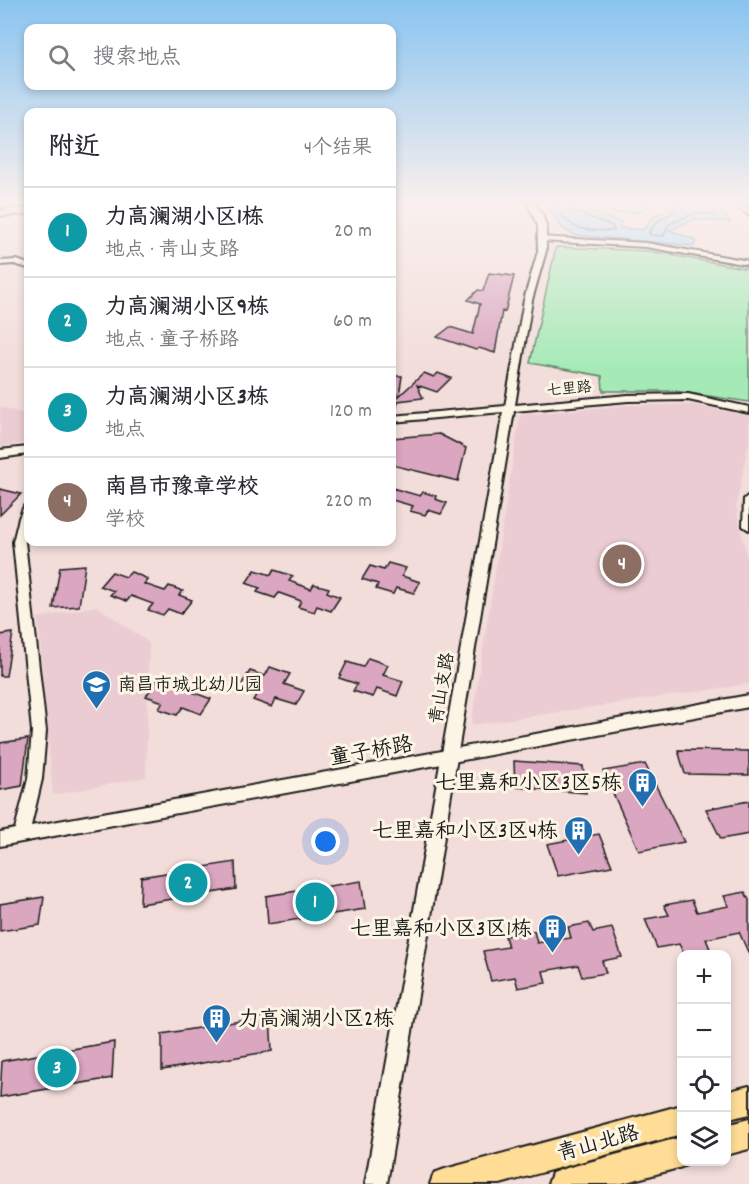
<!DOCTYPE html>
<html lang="zh">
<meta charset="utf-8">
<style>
:root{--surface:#fff;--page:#f7f7f7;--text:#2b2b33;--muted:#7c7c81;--line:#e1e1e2;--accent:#b45309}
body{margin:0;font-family:Dekko,"LXGW WenKai TC",sans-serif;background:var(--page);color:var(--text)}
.controls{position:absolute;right:18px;bottom:18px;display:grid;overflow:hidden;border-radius:12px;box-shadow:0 3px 9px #0003}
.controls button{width:54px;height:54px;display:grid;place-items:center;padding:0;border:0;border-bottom:2px solid var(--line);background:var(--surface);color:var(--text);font:30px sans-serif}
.you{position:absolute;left:326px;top:842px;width:21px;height:21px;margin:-15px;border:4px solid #fff;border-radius:50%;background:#1a73e8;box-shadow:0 0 0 9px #1a73e833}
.badge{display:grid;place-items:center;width:39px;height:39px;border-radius:50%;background:var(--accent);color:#fff;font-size:20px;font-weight:700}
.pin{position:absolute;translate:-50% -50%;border:3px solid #fff;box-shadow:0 2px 6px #0006}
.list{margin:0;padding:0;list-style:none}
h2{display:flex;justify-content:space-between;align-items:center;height:78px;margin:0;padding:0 24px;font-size:26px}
h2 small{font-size:20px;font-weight:400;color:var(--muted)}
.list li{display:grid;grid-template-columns:39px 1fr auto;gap:18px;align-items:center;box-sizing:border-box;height:90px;padding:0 24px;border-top:2px solid var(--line)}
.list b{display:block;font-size:22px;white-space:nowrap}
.list p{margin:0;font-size:20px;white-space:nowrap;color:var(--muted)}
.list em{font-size:20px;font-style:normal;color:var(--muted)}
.icon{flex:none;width:33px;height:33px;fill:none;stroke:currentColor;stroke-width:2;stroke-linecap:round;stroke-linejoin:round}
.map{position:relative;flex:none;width:749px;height:1184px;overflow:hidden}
.search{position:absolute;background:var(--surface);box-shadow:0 3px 9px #0003;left:24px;top:24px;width:372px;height:66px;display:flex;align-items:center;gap:15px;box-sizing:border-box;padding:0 21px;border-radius:12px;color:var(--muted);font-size:22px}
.panel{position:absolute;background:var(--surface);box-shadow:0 3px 9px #0003;left:24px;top:108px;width:372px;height:438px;border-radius:12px}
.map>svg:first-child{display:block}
.built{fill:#ebccd2}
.green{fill:#a5eab6;stroke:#608369;stroke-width:1.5}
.water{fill:#9adbfc;stroke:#688fa2;stroke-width:1.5}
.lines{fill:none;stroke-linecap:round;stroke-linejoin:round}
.shore{stroke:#4e6876;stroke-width:1.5}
.building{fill:#daa6c0;stroke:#1c1c1c;stroke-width:1.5}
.minor-casing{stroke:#1c1c1c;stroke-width:4}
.tertiary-casing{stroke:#1c1c1c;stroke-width:4}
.primary-casing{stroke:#1c1c1c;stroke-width:4}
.minor{fill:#fcf5e5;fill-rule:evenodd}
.tertiary{fill:#fcf5e5;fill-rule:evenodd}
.primary{fill:#ffdd96;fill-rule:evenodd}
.labels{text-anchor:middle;stroke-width:6;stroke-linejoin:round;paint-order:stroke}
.far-street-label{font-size:15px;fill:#1c1c1c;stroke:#fcf5e5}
.poi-label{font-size:18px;fill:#1c1c1c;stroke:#fcf5e5;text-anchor:start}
.street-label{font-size:18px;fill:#1c1c1c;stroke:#fcf5e5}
.near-street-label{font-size:21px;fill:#1c1c1c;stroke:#fcf5e5}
.near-poi-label{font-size:21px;fill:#1c1c1c;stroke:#fcf5e5;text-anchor:end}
</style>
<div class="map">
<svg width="749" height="1184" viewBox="0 0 749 1184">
<rect width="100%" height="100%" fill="#f2ddda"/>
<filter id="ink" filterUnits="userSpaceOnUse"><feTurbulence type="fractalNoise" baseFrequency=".0167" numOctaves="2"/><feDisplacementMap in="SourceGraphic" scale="12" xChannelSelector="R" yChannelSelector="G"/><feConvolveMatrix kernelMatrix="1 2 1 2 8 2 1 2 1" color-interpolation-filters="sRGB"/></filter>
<g filter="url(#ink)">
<path class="built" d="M628,405h66l55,11v24l-13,66 13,62v116l-278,41 49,-310z
M0,407l28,8v28l-28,3z
M97,606l52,37 -3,134 -93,18 -15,-177z"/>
<path class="green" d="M556,247l92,4 101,18v133l-74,-11h-72l-1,-15 -72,-13z"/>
<path class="water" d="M546,204h22l53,18 -1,6 23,2 12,-15 10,-4 7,-7h44l14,18 -35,-3 -26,11 27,10 -2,6 -119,-11 -13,-7z
M593,204h57l-10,8 -27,1z"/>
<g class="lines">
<path class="shore" d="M553,204c21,30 27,25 61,27l-2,-5 -39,-15 -3,-7
M678,204l-3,7 -16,9 -10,12 1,3 14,1 4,-11 26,-12 19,2 -1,-11"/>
</g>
<path class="building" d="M489,273l25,3 -9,36 -3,-1 -7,42 -16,-5 -3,2 -39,-13 13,-10 23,7 7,-30 -12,-4 10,-10 5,1z
M424,373l10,4 4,-4 13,5 -14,14 -20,-7 6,13 -25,3 -1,6h-5v-31h10l-3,20z
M439,434l27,14 -8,33 -66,-16v-27z
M392,488l28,8 3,-4 13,4 -1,3 12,4 -6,11 -13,-4 -3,5 -15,-4 3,-5 -21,-6z
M0,489l21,5 -21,21z
M388,563l18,5 -4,8 18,6 -6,11 -18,-5 -3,6 -17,-5 2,-5 -16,-5 8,-13 14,4z
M85,565l-6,41 -26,2 7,-41z
M255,570l16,5 3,-5 19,6 -4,5 22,8 3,-5 15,4 -2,4 13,5 -9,14 -14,-5 -3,6 -16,-5 3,-6 -22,-8 -4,5 -18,-6 3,-4 -14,-5z
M112,572l14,5 5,-5 17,7 -4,5 21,7 4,-5 14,5 -4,4 13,5 -11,14 -13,-5 -5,6 -15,-5 5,-6 -22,-8 -4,5 -17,-6 4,-4 -14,-5z
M13,633l-7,43h-6v-41z
M368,658l20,7 -5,10 20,6 -6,15 -20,-7 -4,8 -20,-6 4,-7 -18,-6 8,-16 16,5z
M270,667l20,7 -6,10 20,7 -8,14 -20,-6 -4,8 -19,-7 4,-6 -18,-6 11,-17 15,5z
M180,675l19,7 -7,10 19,7 -10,15 -18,-7 -6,8 -18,-6 4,-7 -17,-6 12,-17 15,5z
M28,739l-6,47 -22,4v-47z
M678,750l71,1v24l-64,-1z
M514,761l69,5 3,27 -71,-6z
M645,764l39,78 -45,9 -36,-80z
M749,801v33l-28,5 -15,-30z
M599,834l13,32 -54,10 -11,-32z
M235,862l1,27 -96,15 1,-27z
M361,881l4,28 -97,15 -2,-28z
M745,892l4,8v54l-10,-22 -33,7 4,10 -26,5 -5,-10 -22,4 -12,-29 24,-4 -5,-10 28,-5 5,12 32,-6 -5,-10z
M44,897l-4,28 -40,6v-27z
M589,923l4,9 19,-4 10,29 -20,4 4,12 -24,4 -4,-12 -35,6 3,12 -28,5 -3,-11 -24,4 -8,-30 25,-4 -3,-11 29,-5 3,12 34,-5 -3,-11z
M270,1016l2,35 -110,19v-36z
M114,1042l-2,36 -112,19 2,-36z"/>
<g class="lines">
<defs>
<path id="minor" d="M735,204h7l7,6v6z
M539,237l107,6 103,18v4l-103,-18 -104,-6 -4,-2z
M17,260l11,4v4l-14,-4 -14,1v-4z
M749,495v35l-6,-4 1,-27z
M28,505v18l-3,19 21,189 -4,48 -11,47 718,-131v12l-749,139v-14l15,-3 13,-50 4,-48 -19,-189 6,-24 5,-12z"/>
<path id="tertiary" d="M528,204h6l8,10 4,12v25l-14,49 -17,105 113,-10 60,-1 61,13v6l-61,-13 -60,1 -114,10 -127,773h-22l138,-772 -111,10v-6l113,-10 19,-106 14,-49v-25z
M28,447v7l-28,4v-8z"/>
<path id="primary" d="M28,208v6l-28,2v-6z
M749,1086v28l-23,6v-28z
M682,1105v29l-182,50h-70l4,-11 11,-4z
M749,1119v30l-23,6v-30z
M682,1137v25h11l-11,5 -63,17h-71l4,-11 11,-4z"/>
</defs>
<use href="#minor" class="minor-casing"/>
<use href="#tertiary" class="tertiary-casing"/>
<use href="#primary" class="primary-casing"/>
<use href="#minor" class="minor"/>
<use href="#tertiary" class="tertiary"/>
<use href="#primary" class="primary"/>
</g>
</g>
<linearGradient id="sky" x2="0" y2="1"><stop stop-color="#89c4f0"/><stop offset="0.55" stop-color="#f9f0ee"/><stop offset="1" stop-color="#f9f0ee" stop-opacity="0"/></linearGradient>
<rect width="749" height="369" fill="url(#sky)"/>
<defs>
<symbol id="school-pin" viewBox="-11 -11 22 30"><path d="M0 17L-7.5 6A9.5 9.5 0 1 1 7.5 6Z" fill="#1f6fb2" stroke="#fcf5e5"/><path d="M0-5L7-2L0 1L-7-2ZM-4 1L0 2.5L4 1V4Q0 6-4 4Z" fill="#fff"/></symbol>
<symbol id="building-pin" viewBox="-11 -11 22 30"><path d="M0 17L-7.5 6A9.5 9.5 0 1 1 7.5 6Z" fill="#1f6fb2" stroke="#fcf5e5"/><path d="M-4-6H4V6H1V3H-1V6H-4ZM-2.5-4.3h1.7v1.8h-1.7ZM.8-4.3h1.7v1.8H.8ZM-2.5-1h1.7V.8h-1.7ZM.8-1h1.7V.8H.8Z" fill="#fff"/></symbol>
</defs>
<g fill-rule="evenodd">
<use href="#school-pin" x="80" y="668" width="33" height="45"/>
<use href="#building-pin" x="626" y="766" width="33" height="45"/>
<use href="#building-pin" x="562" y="814" width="33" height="45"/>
<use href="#building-pin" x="536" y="912" width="33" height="45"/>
<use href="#building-pin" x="200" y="1002" width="33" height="45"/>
</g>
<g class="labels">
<g class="far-street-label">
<text transform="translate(569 388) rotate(-5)" y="5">七里路</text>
</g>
<g class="poi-label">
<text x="118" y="690">南昌市城北幼儿园</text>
</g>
<g class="street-label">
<text transform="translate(441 688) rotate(-80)" y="6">青山支路</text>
</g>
<g class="near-street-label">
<text transform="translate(371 750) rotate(-10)" y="7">童子桥路</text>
<text transform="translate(598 1142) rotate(-15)" y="7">青山北路</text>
</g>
<g class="near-poi-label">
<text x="622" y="789">七里嘉和小区3区5栋</text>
<text x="558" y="837">七里嘉和小区3区4栋</text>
<text x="532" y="935">七里嘉和小区3区1栋</text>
<text x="238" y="1025" text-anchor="start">力高澜湖小区2栋</text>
</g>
</g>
</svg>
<div class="controls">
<button>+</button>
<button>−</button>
<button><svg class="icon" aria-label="locate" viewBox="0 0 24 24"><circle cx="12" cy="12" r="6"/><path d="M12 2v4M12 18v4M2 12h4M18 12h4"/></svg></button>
<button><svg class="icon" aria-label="layers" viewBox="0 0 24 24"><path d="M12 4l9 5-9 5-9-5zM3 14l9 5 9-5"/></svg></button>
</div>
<div class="you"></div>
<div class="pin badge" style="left:315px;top:902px;background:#0f9aa8">1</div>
<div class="pin badge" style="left:188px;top:883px;background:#0f9aa8">2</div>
<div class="pin badge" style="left:57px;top:1068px;background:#0f9aa8">3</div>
<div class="pin badge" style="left:622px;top:564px;background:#8d6e63">4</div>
<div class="search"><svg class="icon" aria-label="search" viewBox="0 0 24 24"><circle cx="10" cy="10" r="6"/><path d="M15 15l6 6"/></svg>搜索地点</div>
<section class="panel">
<h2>附近<small>4个结果</small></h2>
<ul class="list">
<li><span class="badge" style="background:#0f9aa8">1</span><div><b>力高澜湖小区1栋</b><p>地点 · 青山支路</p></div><em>20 m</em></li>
<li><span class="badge" style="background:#0f9aa8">2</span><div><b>力高澜湖小区9栋</b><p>地点 · 童子桥路</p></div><em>60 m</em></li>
<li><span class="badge" style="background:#0f9aa8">3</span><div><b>力高澜湖小区3栋</b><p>地点</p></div><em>120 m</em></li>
<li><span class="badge" style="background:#8d6e63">4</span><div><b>南昌市豫章学校</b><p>学校</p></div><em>220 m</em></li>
</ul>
</section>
</div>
